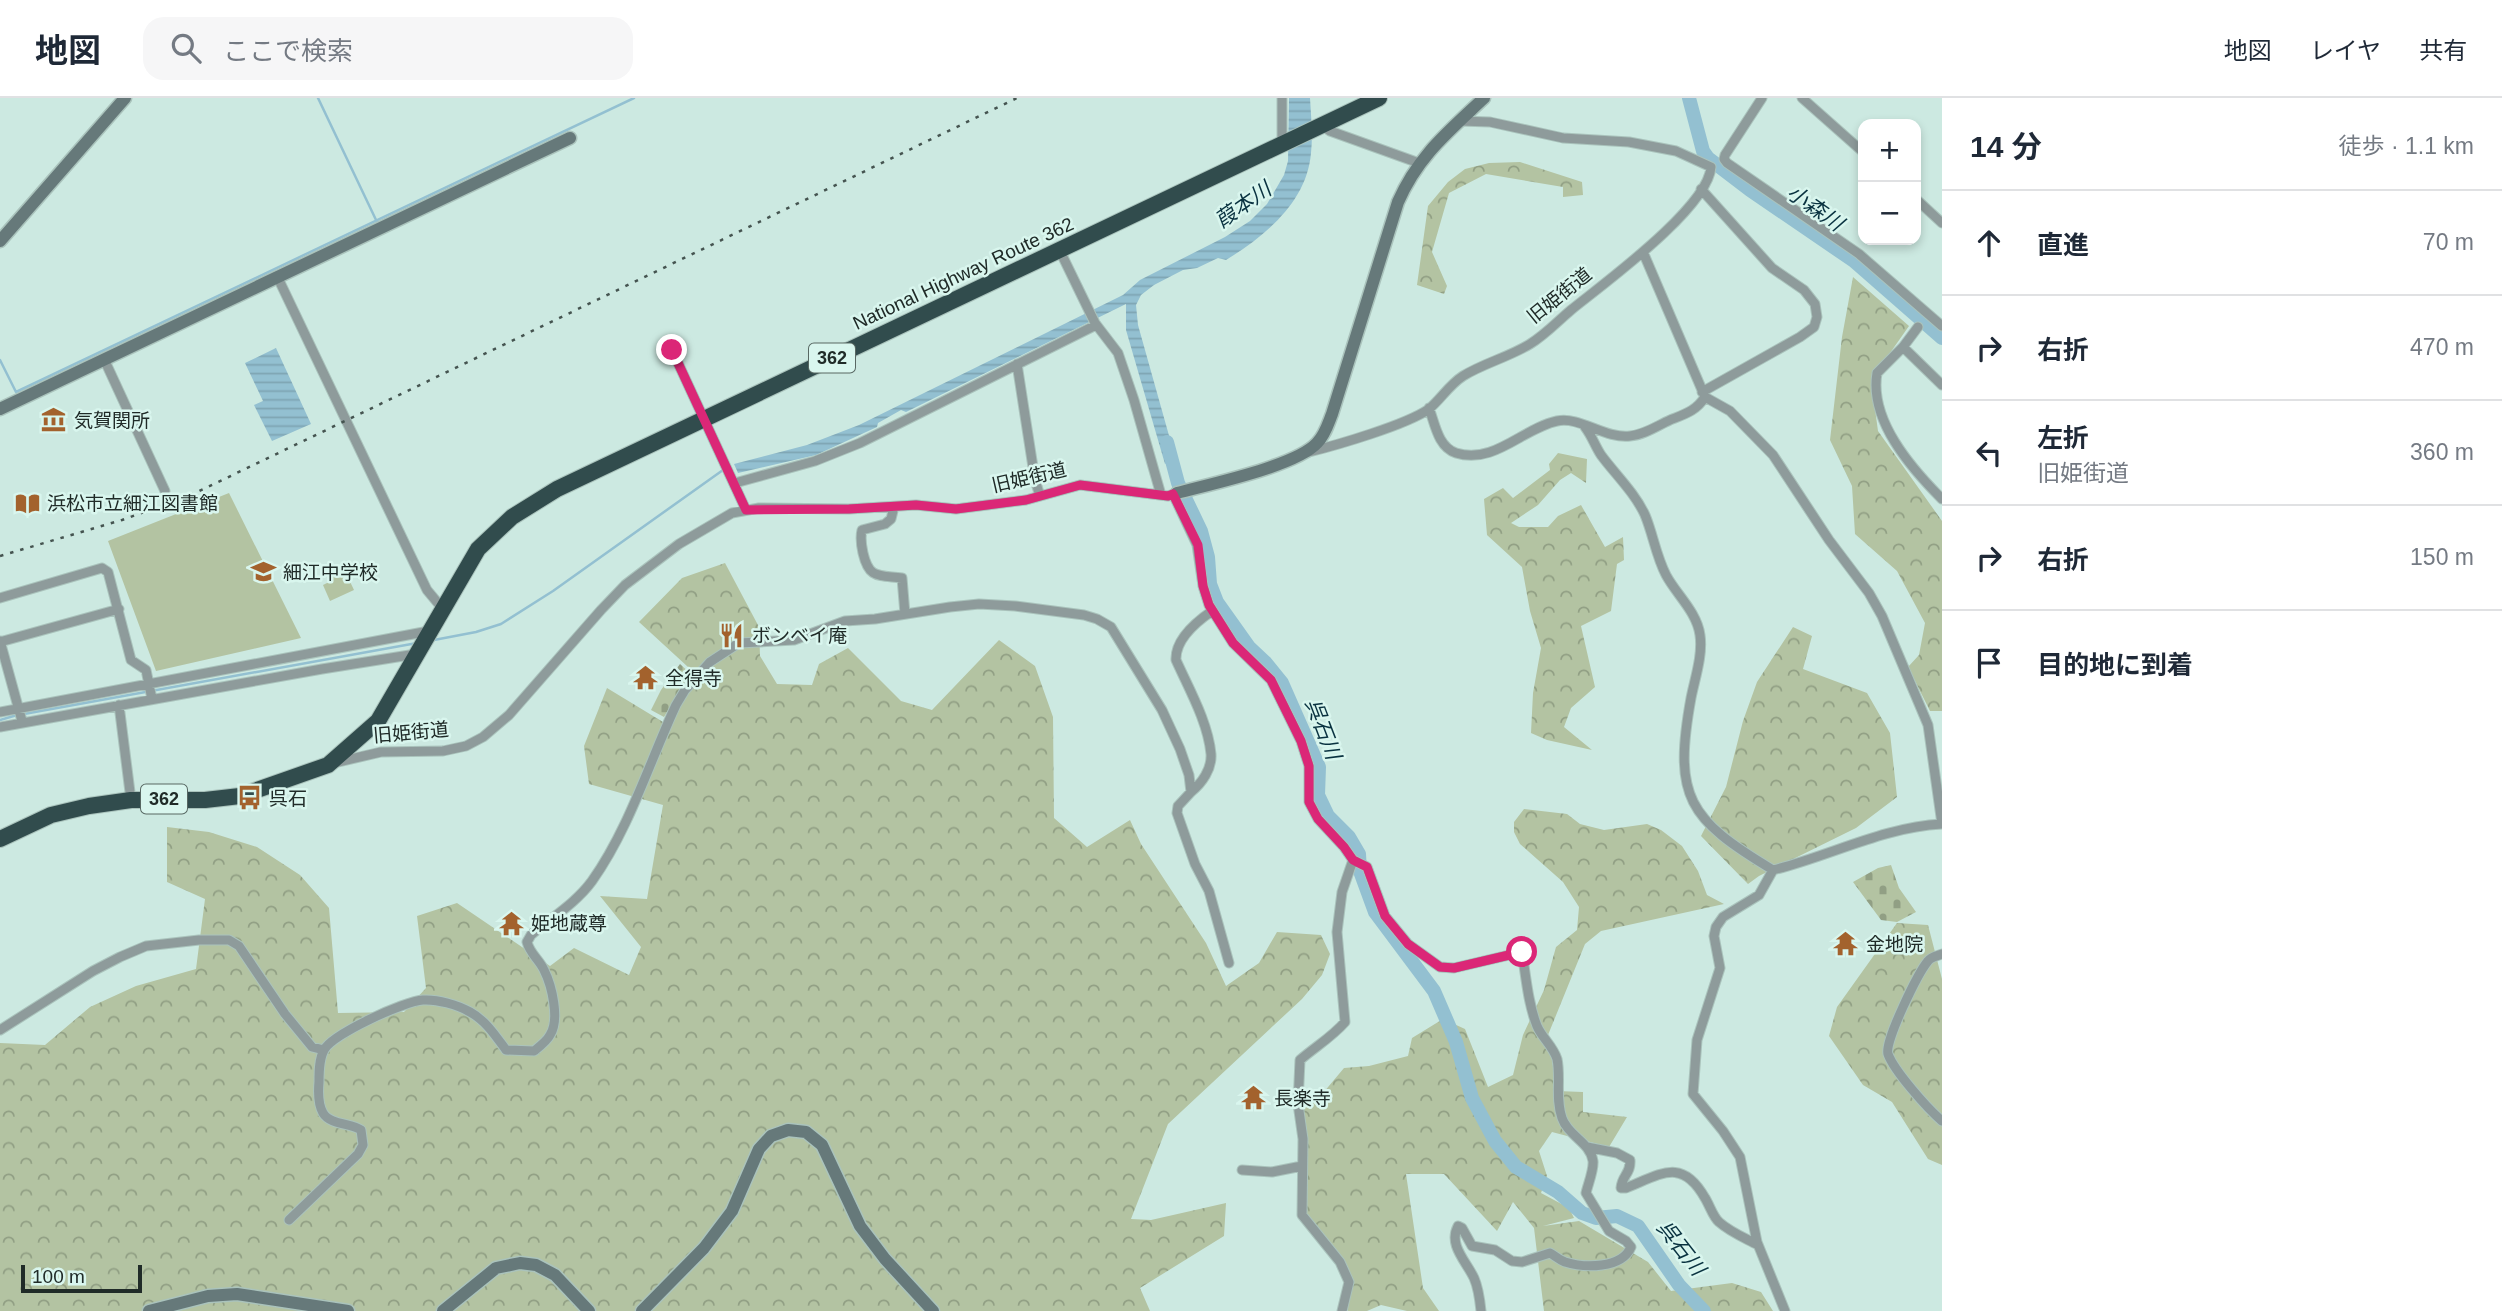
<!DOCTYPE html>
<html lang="ja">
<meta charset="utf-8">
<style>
:root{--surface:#fff;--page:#f6f6f7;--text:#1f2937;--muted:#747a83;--line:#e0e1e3}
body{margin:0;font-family:Arial,"Noto Sans JP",sans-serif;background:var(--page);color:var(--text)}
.controls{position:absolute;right:21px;top:21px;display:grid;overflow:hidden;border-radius:14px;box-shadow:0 4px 10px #0003}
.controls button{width:63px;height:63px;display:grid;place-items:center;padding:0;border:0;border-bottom:2px solid var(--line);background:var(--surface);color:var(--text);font:35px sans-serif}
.scale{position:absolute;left:21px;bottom:18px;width:121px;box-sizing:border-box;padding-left:7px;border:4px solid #202b28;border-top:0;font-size:19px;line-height:24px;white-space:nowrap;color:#202b28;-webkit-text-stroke:5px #d9f6ee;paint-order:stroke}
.stop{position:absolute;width:21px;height:21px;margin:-16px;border:5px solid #db2777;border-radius:50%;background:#fff}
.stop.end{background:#db2777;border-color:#fff;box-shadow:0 2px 7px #0008}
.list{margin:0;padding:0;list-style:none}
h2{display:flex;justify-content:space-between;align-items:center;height:91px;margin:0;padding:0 28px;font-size:30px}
h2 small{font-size:23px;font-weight:400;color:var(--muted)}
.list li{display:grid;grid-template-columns:46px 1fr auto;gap:21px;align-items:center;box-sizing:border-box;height:105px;padding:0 28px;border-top:2px solid var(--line)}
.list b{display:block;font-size:26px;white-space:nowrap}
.list p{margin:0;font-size:23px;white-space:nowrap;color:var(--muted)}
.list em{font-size:23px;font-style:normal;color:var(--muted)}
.icon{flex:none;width:38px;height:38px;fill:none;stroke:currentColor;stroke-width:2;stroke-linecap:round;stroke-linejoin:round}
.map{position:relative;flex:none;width:1942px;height:1213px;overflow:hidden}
header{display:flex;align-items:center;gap:42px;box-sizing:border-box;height:98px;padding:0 35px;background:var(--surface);border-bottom:2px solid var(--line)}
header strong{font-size:33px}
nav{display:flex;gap:38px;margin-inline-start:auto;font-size:24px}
.search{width:490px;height:63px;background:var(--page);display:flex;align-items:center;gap:18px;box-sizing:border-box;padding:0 24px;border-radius:21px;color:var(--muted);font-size:26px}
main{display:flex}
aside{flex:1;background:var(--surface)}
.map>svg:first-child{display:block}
.grass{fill:#b3c3a2}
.forest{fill:url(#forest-crowns)}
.cemetery{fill:url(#cemetery-stones)}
.water{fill:url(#water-rules)}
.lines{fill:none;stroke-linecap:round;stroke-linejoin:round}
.stream{stroke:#93c0d1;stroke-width:2.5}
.river{stroke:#93c0d1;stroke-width:14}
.street-casing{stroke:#aac3bc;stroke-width:11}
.secondary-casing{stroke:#aac3bc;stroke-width:15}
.highway-casing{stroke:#aac3bc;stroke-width:18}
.street{stroke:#8e9b9b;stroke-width:9}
.secondary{stroke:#66797a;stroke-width:12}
.highway{stroke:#314c4d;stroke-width:16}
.rail{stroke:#455450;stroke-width:2.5;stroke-dasharray:3.5 7;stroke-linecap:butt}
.route{stroke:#db2777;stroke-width:9}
.labels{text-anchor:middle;stroke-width:5;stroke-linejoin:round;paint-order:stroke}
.shield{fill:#d9f6ee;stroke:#586863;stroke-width:2}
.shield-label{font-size:18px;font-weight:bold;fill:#202b28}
.street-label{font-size:19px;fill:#202b28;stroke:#d9f6ee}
.poi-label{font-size:19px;fill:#202b28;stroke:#d9f6ee;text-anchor:start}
.water-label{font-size:21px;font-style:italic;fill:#093240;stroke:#d9f6ee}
</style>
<header>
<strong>地図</strong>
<div class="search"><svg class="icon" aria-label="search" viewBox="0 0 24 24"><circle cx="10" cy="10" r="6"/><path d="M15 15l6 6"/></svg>ここで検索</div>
<nav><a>地図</a><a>レイヤ</a><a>共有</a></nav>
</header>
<main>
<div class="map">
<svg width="1942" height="1213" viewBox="0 0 1942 1213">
<defs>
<pattern id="forest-crowns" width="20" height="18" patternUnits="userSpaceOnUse" patternTransform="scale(1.75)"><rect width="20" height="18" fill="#b3c3a2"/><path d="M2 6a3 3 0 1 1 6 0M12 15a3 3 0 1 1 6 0" fill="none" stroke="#919f84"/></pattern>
<pattern id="cemetery-stones" width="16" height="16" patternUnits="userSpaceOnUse" patternTransform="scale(1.75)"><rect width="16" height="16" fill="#b3c3a2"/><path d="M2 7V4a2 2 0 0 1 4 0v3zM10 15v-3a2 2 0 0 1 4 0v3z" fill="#919f84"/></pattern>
<pattern id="water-rules" width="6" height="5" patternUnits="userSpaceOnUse" patternTransform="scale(1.75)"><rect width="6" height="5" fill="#93c0d1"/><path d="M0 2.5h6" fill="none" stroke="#7ea5b3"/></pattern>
</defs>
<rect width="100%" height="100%" fill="#cce9e1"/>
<path class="grass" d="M229,395l72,145 -145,33 -48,-130z
M343,469l11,23 -24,11 -7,-16 8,-4 -4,-7z"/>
<path class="forest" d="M1520,64l62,20 1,13 -20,2v-10l-77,-13 -37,19 -17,59 15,34 -3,8 -27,-9 11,-79 20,-24 17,-13 24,-6z
M1853,179l56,49 -38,54 7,51 64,90v190h-12l-22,-44 11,-12 6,-32 -28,-52 -42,-37 -3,-48 -22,-46 12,-103z
M1558,355l29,6 -1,24 -15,-10 -11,7 -22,25 -27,18 8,4h29l10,-11 23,-11 24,42 18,-10 1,23 -7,4 -6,47 -30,15 14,61 -24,21 -7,19 28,23 -45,-10 -16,-7 2,-40 8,-45 -11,-37 -8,-44 -35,-32 -3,-36 19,-11 10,10 37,-28 -1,-6z
M725,465l34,64 1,29 17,28 35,1 7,-21 29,-16 53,53 31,9 67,-70 36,26 18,51 1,101 33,29 43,-27 11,24 65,99 20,43 33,-23 18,-31 44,3 9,19 -8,21 -20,24 -134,125 -37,95 20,1 75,-17 -2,33 -84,52 10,23h-1150v-268l45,2 45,-38 46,-21 60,-17 9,-70 -38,-17v-55l42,5 48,15 43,28 29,33 9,105 66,-1 22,-24 -9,-72 40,-13 93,63 24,-18 55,27 12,-28 -41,-51 47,3 16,-94 -74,-21 -5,-38 23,-58 56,34 37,-44 -61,-56 43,-44z
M1793,529l19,9 -9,33 64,24 23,40 7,64 -41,31 -97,48 -11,8 -47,-48 25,-49 17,-66 14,-39z
M1524,711l43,5 13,10 24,6 43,-6 14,6 21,16 16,25 9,24 17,9 -123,27 -16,13 -37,91 9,56 26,1v20l44,5 -18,30 -57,-15 -13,19 8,25 -6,17 28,15 5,10 -31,8 36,-5 69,41 23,29 61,-8 29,9 12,19h-229l-10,-83 -21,-26 -16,29 -53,-57h-38l17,114 16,23h-32l-26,-6 -14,6h-19l-1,-34 -45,-62 1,-67 -8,-42 23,-7 26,-31 25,-2 39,-10 4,-18 31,-19 22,10 23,58 25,-12 10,-40 21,-45 12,-43 21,-17 2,-23 -16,-25 -43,-38 -6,-12v-10z
M1897,825l31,2 14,54v186l-14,-6 -36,-57 -29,-17 -34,-49 8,-29z"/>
<path class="cemetery" d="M680,566l13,12 -10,9 -19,32 -13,-7 10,-20z
M1891,767l8,23 17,24 -19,10 -16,-2 -28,-38 25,-14z"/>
<path class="water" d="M1289,0h21c1,18 3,37 1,55 -4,49 -46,83 -85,107l-8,-2 -21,10 -14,2 -29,15 -13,10 -5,10 2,20 37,132 -10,7 -39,-134v-26l-220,108 -5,-2 -23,13 -1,4 -61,28 -78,18 -4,-9 73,-19 52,-20 264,-130 17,-15 85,-43 25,-16 17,-17 17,-29 4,-14z
M276,250l35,76 -39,17 -18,-36 9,-4 -18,-38z"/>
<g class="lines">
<path class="stream" d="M318,0l59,124
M0,262l16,32 618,-294
M434,542l42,-8 25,-8 52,-33 170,-121
M24,616l393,-71
M0,622l17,-5"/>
<path class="river" d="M1689,0l14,53 5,7 42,32 104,71 88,77
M1167,344l11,41 23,48 7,26 2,27 7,18 32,45 16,15 17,21 37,84 -1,28 10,21 21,21 10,17 1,17 15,41 59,79 22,51 16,56 23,43 21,26 42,25 24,21 14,5 21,-2 21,10 41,59 25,26"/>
<defs>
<path id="street" d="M1802,0l61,54
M1460,23l30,1 73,16 66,4 47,9 35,16
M1323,28l7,5 89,32
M1282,46v-46
M1727,65l132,91 83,72
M1727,65l-3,-4 1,-4 37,-57
M1701,91l71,79 32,22 11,14 2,13 -3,10 -14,10 -98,55
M1916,101l26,24
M1060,153l35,72 23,30 16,47 27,95
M1643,154l62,145 25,14 43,44 56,85 40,53 13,23 46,109 14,99c-59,3 -112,32 -169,46l-14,25 -36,22 -7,10 -2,9 6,32 -23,72 -4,54 30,37 17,26 17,85 28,69
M277,178l150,314 15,18
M1918,229l-15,20 -26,26c-8,47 34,95 65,126
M1903,249l39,38
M672,252l74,160
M104,261l61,132
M1017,266l18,116 5,16
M1429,310c6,16 9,39 27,45 38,12 67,-25 101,-32 23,-5 48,18 73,15 14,-1 27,-10 40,-16 15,-6 26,-9 35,-23
M1585,329c7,9 10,19 16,28 14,19 34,38 44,60 8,19 11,41 21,60 10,19 31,37 34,60 3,20 -5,43 -9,63 -18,99 -3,121 82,172
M1309,354c28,-7 97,-27 120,-43 12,-10 20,-24 34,-33 21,-13 46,-19 67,-32 15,-9 28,-23 41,-34 32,-26 137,-102 140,-143
M735,385l80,-22 45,-18 236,-118
M1173,396l24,51 6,41 6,19 24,38 38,37 30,61 8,25v36l9,17 26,28 9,13 14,7 18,49 23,28 32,23 14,1 68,-16c4,25 6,51 15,74 5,12 16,20 20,33 4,19 -2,39 5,59 6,18 28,24 31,43 1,9 -5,23 -7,32l23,38 17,10 5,6c-9,22 -47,21 -66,15 -5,-2 -10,-6 -15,-9l-28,9 -10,-1 -17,-11 -23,-4 -10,-18 -4,-2c-10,19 8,35 16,52 4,9 6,23 7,33
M894,409l-3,12 -6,5 -23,6c-2,8 -1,14 1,23 6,26 15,22 39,25l3,36
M0,500l102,-30 6,4 23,88 15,10 6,29
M0,543l22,80
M0,544l119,-33
M119,607l12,95
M0,614l429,-81
M0,629l322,-58 94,-15
M334,665l47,-11 62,-1 23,-5 17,-9 26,-22 92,-105 24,-25 54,-41 53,-31 27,-5 90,1 67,-4 40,4 70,-9 54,-15 88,11 9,-3
M1191,694l-13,14 -1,7 18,51 14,27 20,72
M1942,856c-5,2 -11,3 -14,7 -10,12 -44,81 -40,93 6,17 40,55 54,67
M0,932l93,-59 27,-14 26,-11 53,-6h30l10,6 46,68 27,33 12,3
M1587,1049l30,6 13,7c1,14 -8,15 -9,28h5c35,-14 56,-31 79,10 5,8 8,19 14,24 11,10 26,16 39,23
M1242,1072l30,2 30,-6
M289,1122l69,-66 5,-9 -2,-15c-10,-7 -31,-5 -38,-17 -5,-9 -5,-20 -4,-31 0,-10 0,-23 5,-32 8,-16 81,-49 99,-50 14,-1 35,5 47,12 16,9 25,23 36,38l28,1c5,-4 13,-10 16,-16 10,-15 2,-49 -6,-65 -5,-11 -14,-16 -17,-28l4,-7c20,-17 45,-32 61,-54 37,-52 57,-118 84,-176l9,-15 25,-28 29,-19 55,-3 51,-19 30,-2 75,-12 29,-3 36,2 69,9 13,4 14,8 51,83 18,39 9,26 2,17c11,-9 21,-23 20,-38 -3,-32 -22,-65 -35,-94 -1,-21 20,-38 36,-49
M1342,1213l7,-29 -9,-20 -38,-47 1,-76 -5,-35 2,-44c15,-13 32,-23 45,-38l-8,-90 5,-40 11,-32"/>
<path id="secondary" d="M0,143l125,-143
M0,311l570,-271
M1177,395c33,-9 119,-27 140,-50 8,-8 11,-19 15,-29l66,-212c20,-46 50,-70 86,-104
M149,1213l59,-15 29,-2 111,17
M443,1213l53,-43 24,-5 16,2 19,10 34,36
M642,1213l62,-63 28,-37 27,-62 12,-13 17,-6 18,2 16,13 38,81 25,33 48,52"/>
<path id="highway" d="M0,741l51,-24 38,-9 42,-6h74l35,-4 88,-31 50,-44 100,-172 34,-32 45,-28 822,-391"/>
</defs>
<use href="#street" class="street-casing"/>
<use href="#secondary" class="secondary-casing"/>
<use href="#highway" class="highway-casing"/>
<use href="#street" class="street"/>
<use href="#secondary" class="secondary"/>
<use href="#highway" class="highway"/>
<path class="rail" d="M0,458l122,-36 69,-25 826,-397"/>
</g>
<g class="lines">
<path class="route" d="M672,252l74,160 103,-1 67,-4 40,4 70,-9 54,-15 88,11 5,-2 25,51 5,41 6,19 24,38 38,37 30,61 8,25v36l9,17 26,28 9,13 14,7 18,49 23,28 32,23 14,1 68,-16"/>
</g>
<defs>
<symbol id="museum-bare" viewBox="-9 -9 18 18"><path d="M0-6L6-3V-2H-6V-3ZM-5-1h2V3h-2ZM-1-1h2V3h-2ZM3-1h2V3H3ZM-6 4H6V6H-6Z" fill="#a3622d" stroke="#d9f6ee" stroke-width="2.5" paint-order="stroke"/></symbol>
<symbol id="library-bare" viewBox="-9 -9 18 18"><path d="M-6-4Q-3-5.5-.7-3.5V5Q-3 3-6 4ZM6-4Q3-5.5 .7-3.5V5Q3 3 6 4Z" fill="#a3622d" stroke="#d9f6ee" stroke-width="2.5" paint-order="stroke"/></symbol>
<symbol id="school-bare" viewBox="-9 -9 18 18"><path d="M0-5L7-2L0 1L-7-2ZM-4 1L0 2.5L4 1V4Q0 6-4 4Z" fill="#a3622d" stroke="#d9f6ee" stroke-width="2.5" paint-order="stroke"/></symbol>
<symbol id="restaurant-bare" viewBox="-9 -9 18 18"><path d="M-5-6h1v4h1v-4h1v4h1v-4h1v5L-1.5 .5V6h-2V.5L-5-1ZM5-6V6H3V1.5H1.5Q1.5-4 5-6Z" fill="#a3622d" stroke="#d9f6ee" stroke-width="2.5" paint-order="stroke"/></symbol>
<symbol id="temple-bare" viewBox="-9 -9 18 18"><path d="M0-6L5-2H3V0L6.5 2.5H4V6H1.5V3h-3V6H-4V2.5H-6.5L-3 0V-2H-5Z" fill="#a3622d" stroke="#d9f6ee" stroke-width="2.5" paint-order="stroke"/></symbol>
<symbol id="bus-bare" viewBox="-9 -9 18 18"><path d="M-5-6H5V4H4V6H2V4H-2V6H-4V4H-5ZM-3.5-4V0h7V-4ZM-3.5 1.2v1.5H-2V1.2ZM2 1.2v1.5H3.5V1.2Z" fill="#a3622d" stroke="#d9f6ee" stroke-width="2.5" paint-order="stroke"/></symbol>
</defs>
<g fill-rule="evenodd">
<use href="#museum-bare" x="36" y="304" width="35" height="35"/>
<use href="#library-bare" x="10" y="388" width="35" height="35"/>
<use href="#school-bare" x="246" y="456" width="35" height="35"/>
<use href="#restaurant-bare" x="714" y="520" width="35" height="35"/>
<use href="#temple-bare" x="628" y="562" width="35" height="35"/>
<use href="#bus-bare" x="232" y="682" width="35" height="35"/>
<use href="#temple-bare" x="494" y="808" width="35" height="35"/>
<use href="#temple-bare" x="1828" y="828" width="35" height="35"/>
<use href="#temple-bare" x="1236" y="982" width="35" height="35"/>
</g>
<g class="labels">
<g class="shield">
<rect x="809" y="245.5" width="46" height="29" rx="5"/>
<rect x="141" y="686.5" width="46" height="29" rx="5"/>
</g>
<g class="shield-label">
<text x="832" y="266">362</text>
<text x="164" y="707">362</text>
</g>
<g class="street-label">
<text transform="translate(963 175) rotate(-25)" y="7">National Highway Route 362</text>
<text transform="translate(1559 197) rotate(-39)" y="7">旧姫街道</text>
<text transform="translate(1029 379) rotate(-13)" y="7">旧姫街道</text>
<text transform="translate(411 634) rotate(-5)" y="7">旧姫街道</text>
</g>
<g class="poi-label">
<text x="74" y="329">気賀関所</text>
<text x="47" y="412">浜松市立細江図書館</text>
<text x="283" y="481">細江中学校</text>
<text x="752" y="544">ボンベイ庵</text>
<text x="665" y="587">全得寺</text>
<text x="269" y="707">呉石</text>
<text x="531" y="832">姫地蔵尊</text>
<text x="1866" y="853">金地院</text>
<text x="1274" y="1007">長楽寺</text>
</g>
<g class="water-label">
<text transform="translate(1243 107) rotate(-35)" y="7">葭本川</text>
<text transform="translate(1815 110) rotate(35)" y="7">小森川</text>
<text transform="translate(1323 631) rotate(69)" y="7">呉石川</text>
<text transform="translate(1681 1150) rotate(52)" y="7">呉石川</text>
</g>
</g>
</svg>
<div class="controls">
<button>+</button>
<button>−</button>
</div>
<div class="scale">100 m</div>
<div class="stop" style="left:1522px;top:854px"></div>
<div class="stop end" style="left:672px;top:252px"></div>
</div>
<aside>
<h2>14 分<small>徒歩 · 1.1 km</small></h2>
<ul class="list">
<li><svg class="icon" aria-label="ahead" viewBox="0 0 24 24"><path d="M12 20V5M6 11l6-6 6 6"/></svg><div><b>直進</b></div><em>70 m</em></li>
<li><svg class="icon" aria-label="right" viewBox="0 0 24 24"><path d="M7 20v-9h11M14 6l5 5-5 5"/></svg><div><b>右折</b></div><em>470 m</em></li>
<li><svg class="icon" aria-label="left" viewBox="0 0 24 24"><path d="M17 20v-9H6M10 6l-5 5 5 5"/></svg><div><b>左折</b><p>旧姫街道</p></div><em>360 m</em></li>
<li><svg class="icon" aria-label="right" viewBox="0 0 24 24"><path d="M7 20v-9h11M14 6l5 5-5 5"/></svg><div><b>右折</b></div><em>150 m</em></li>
<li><svg class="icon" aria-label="arrive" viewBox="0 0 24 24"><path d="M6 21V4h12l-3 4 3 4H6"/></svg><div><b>目的地に到着</b></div></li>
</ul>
</aside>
</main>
